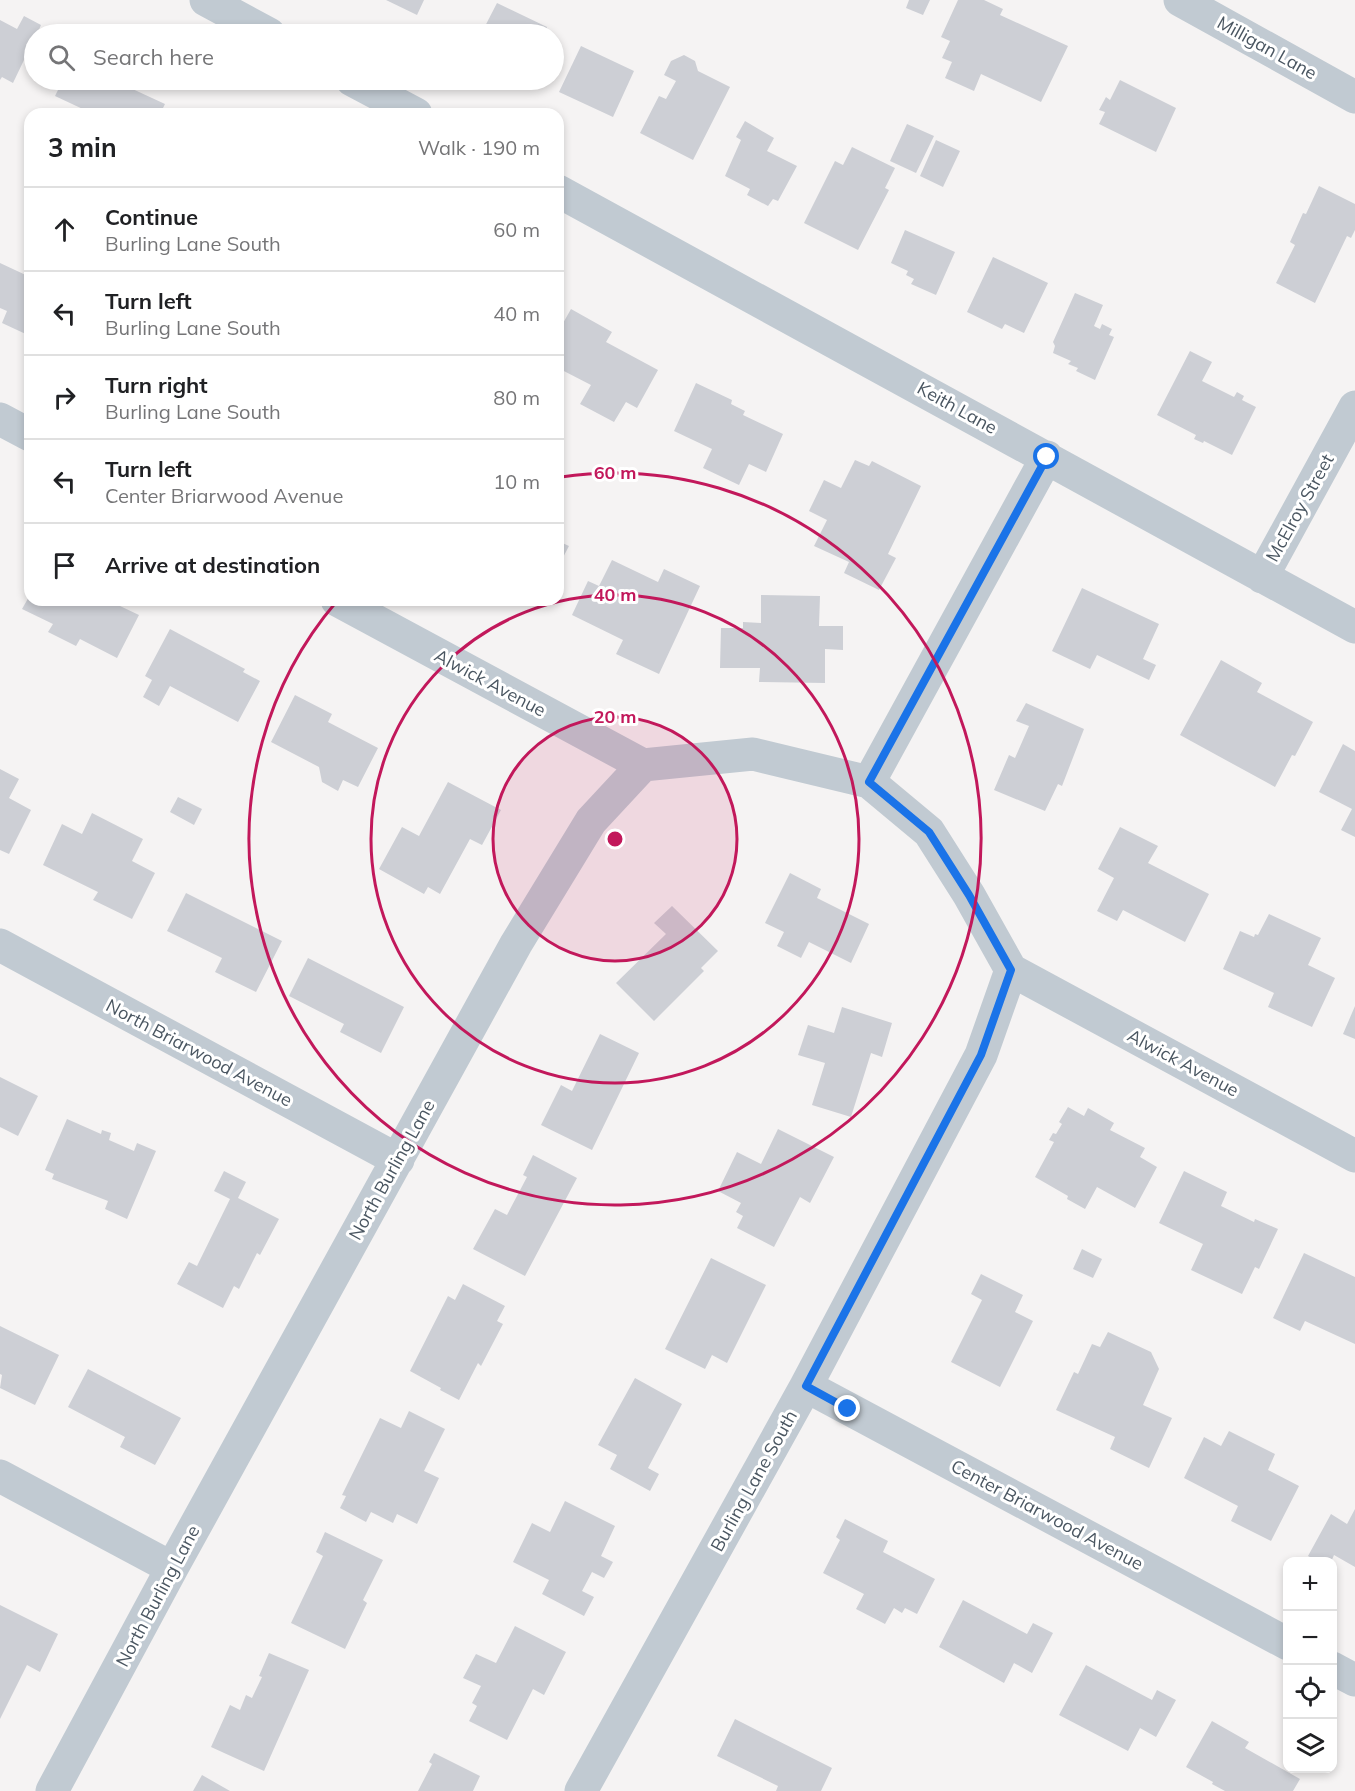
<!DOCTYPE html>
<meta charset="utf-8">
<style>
:root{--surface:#fff;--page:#f2f2f2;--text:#202124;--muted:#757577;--line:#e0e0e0}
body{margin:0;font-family:Mulish,sans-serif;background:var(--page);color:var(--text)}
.controls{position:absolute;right:18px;bottom:18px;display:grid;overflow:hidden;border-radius:12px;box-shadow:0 3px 9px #0003}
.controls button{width:54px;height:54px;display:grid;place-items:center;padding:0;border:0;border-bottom:2px solid var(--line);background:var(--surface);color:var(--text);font:30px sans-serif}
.stop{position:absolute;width:18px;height:18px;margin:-14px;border:4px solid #1a73e8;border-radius:50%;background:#fff}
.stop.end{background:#1a73e8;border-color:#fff;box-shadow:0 2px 6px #0008}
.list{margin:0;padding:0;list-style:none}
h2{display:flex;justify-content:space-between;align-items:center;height:78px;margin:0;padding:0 24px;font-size:26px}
h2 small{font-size:20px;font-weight:400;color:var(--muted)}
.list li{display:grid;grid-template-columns:39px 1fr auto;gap:18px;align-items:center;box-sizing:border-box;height:84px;padding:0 24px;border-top:2px solid var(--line)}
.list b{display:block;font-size:22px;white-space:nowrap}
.list p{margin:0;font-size:20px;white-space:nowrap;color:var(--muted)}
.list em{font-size:20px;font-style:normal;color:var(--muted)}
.icon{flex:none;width:33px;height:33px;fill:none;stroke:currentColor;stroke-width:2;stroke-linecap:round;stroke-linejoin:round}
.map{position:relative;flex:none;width:1355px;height:1791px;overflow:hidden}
.search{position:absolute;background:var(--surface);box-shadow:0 3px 9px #0003;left:24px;top:24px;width:540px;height:66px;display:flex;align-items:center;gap:15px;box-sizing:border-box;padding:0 21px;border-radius:33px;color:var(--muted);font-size:22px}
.panel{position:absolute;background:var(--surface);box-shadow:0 3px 9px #0003;left:24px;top:108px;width:540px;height:498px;border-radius:18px}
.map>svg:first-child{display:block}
.building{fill:#cdcfd5}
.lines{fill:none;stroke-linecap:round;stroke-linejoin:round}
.minor{stroke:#c1cad2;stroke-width:33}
.route{stroke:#1a73e8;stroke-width:8}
.ring{fill:none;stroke:#c2185b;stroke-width:3}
.labels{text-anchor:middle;stroke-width:6;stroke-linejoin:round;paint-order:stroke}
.street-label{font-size:18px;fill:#4a5661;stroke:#fff}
.centre{fill:#c2185b;stroke:#fff;stroke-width:3}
.ring-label{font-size:18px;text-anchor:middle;font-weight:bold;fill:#c2185b;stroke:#fff;stroke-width:6;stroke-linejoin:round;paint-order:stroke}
</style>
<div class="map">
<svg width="1355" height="1791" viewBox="0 0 1355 1791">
<rect width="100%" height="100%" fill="#f5f3f3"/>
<path class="building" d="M386,0h38l-7,15z
M909,0h21l-7,15 -17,-7z
M958,0h26l19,9 -3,6 68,31 -27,56 -60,-28 -7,17 -29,-13 7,-16 -10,-4 8,-17 -9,-4z
M497,3l50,24 -3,7h-63z
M24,16l17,9 -4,9h-3v5l-21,44 -11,-6 -2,3v-60l17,9z
M581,46l53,25 -21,46 -54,-25z
M684,55l11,6 3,10 32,16 -37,73 -53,-27 19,-37 7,3 10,-18 -12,-6 7,-14z
M63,80h50l52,24 -5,10h-74l1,-3 -32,-15z
M1120,80l56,28 -20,44 -57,-28 6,-12 -6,-2 7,-13 4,3z
M745,121l29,17 -7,13 30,15 -19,35 -5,-2 -5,7 -21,-11 3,-6 -25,-13 16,-36 -5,-3z
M907,124l27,12 -18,37 -26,-12z
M936,140l24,11 -17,36 -23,-11z
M852,147l43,21 -10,20 4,2 -31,60 -54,-27 31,-62 8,4z
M1319,186l36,18v26l-4,8 -4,-2 -32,67 -39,-20 19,-38 -5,-3 13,-29 3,1z
M905,230l50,22 -19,43 -25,-11 3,-5 -8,-4 2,-4 -17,-8z
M993,257l55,26 -24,50 -19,-9 -3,5 -35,-17z
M0,263l30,14v59l-28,-13 5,-12 -7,-3z
M1075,293l28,12 -9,21 6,3 2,-5 10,5 -3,6 5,2 -19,43 -19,-9 2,-3 -10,-4 3,-3 -18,-8 2,-7 -2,-4z
M571,309l41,23 -6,10 52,28 -21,38 -11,-6 -12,20 -34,-18 11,-19 -33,-17v-36z
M1190,351l22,11 -10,19 32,16 3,-5 7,4 -2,4 14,7 -24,48 -28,-14 -1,2 -9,-4 2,-4 -39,-20z
M696,383l36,17 -1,4 14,7 -2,4 40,19 -17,38 -17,-8 -10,21 -36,-17 9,-19 -38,-18z
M855,460l14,6 3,-5 49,25 -33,68 8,4 -17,32 -35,-17 5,-11 -35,-16 13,-26 -18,-9 15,-31 17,8z
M558,541l11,5 -11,21z
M612,560l46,22 6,-13 36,17 -41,88 -43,-20 7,-14 -51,-25 16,-34 11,5z
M1082,588l77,36 -16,35 13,6 -7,15 -52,-25 -7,14 -38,-18z
M30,595v5h90l3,1 -3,5 19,9 -22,43 -37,-19 -4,7 -28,-14 5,-8 -31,-15z
M761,595l59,1 -1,30h24v24l-18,-1v34l-66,-1 1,-14h-40l1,-40h22v-6l18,1z
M170,629l75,40 -2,3 17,9 -22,41 -68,-36 -11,20 -16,-9 9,-17 -7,-4z
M1221,660l41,23 -5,9 56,30 -18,34 -3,-1 -17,32 -95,-52z
M295,695l37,19 -4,8 50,26 -20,39 -15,-7 -5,11 -16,-9 -3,-15 -48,-25z
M1026,703l58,26 -22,57 -4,-2 -13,27 -51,-21 15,-35 6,3 14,-32 -13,-5z
M1343,744l12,7v86l-14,-7 11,-21 -33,-17z
M0,769l19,10 -10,19 22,12 -22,44 -9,-4z
M448,782l53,28 -19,35 -12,-6 -30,55 -12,-7 -4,7 -45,-25 23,-42 17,9z
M178,797l24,12 -8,16 -24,-13z
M92,813l51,26 -11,22 23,12 -23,46 -39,-19 5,-8 -55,-27 19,-41 20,10z
M1120,827l38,19 -10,17 61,31 -24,48 -62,-32 -6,11 -20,-10 17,-33 -16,-9z
M790,873l31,16 -4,9 52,26 -18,39 -42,-21 -8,16 -24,-12 7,-14 -19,-9z
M186,893l96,48 -26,51 -41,-20 7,-14 -55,-27z
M672,906l46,45 -17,17 3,3 -50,50 -38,-38 50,-49 -12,-11z
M1269,914l52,24 -13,27 27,13 -23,49 -44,-20 6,-14 -51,-24 17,-38 14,6 1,-3 3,1z
M308,958l96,49 -23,46 -41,-21 4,-8 -55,-28z
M1355,1006v33l-12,-5z
M842,1007l50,16 -10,34 -11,-4 -20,64 -39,-12 13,-42 -27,-8 10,-30 26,8z
M600,1034l39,19 -47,97 -51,-25 20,-40 11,6z
M0,1077l38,19 -20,40 -18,-9z
M1068,1107l16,9 4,-8 26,15 -4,7 35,18 -5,9 17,10 -22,41 -38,-21 -12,22 -18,-10 1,-3 -33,-19 19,-35 -5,-2 4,-7 3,1 6,-10 -3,-2z
M67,1119l34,15 1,-4 9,3 -2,7 25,11 3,-8 19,8 -29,68 -22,-10 3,-8 -56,-22 2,-5 -9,-4z
M778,1129l56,28 -24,46 -10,-6 -26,50 -37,-19 6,-12 -7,-4 5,-9 -23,-12 19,-39 24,12z
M533,1155l44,23 -52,98 -52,-27 22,-40 12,6 20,-38 -4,-2z
M224,1171l22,11 -8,16 41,21 -19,36 -3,-2 -18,36 -5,-3 -11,22 -46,-24 12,-22 8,4 33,-67 -16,-8z
M1184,1171l43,21 -6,14 33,16 1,-3 23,10 -19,40 -4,-2 -13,27 -51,-24 12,-26 -44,-21z
M1082,1249l20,10 -9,19 -20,-9z
M1304,1253l51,24v67l-50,-23 -5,10 -27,-13z
M711,1258l55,27 -39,78 -15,-8 -7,14 -40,-20z
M981,1274l42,21 -8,17 18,9 -33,66 -49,-25 31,-62 -11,-6z
M463,1284l42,22 -8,15 6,3 -22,42 -3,-3 -19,37 -19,-10 1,-2 -31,-17 38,-75 7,4z
M0,1326l59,29 -24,50 -35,-17 2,-13 -2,-1z
M1108,1332l43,20 8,17 -16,36 29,13 -23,50 -39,-19 5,-12 -59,-27 18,-38 4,2 14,-30 8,3z
M88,1369l93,49 -26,47 -35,-18 5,-10 -57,-30z
M635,1378l47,26 -34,64 11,6 -9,17 -40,-22 7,-14 -19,-10z
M409,1411l36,18 -21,42 15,7 -22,46 -20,-10 -4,9 -22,-11 -5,10 -26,-14 6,-12 -4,-1 38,-77 21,10z
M1229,1431l46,23 -7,16 31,16 -28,55 -40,-20 7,-15 -54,-28 20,-41 17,9z
M565,1501l50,25 -14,30 12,6 -9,16 -12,-6 -10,19 12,6 -10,19 -42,-22 7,-14 -36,-18 19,-39 18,9z
M1355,1509v58l-21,-12 -3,7h-12l-11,-6 23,-42 16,10z
M845,1519l43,22 -5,11 52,27 -18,35 -12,-6 -3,5 -8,-5 -9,16 -29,-15 8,-15 -41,-21 17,-33 -4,-3z
M325,1532l58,28 -20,40 4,3 -22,46 -54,-26 32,-67 -7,-4z
M963,1600l64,34 6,-11 20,10 -21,40 -18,-10 -10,20 -65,-36z
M0,1605l58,29 -18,38 -13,-7 -27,54z
M515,1626l51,26 -22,43 -11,-6 -26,51 -38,-19 8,-15 -5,-3 9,-17 -18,-8 13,-24 20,9z
M269,1653l40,17 -45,101 -53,-24 19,-42 10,5 6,-15 6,3 10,-21 -3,-1z
M1086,1665l66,35 5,-10 19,10 -20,37 -16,-9 -12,23 -69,-36z
M735,1719l97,49 -11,23h-45l2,-5 -61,-30z
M1212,1721l37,21 -4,6 55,31 -7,12h-68l-13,-7 1,-2 -27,-15z
M434,1753l46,23 -7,15h-55l14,-27 -3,-2z
M202,1775l28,16h-37z"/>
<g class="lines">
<path class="minor" d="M206,0l63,34
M1180,0l175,97
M352,80l64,34
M558,191l797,436
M0,419l30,16
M1262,577l93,-170
M337,600l306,165
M869,782l178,-325
M0,945l398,215
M1011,970l344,186
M806,1386l482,258
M0,1476l172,92
M1332,1668l23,12
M52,1791l120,-223 344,-624 75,-123 52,-56 110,-11 116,28 60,50 40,63 42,75 -30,85 -175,331 -225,405"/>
</g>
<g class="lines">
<path class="route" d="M848,1409l-42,-23 175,-331 30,-85 -42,-75 -40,-63 -60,-50 178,-325"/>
</g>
<circle cx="615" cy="839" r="122" fill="#c2185b" fill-opacity=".12"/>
<g class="ring">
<circle cx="615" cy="839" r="122"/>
<circle cx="615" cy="839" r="244"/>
<path d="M561 477A366 366 0 1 1 337 601"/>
</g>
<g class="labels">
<g class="street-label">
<text transform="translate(1267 48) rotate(29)" y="6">Milligan Lane</text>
<text transform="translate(957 408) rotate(29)" y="6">Keith Lane</text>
<text transform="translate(1300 508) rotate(-61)" y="6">McElroy Street</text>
<text transform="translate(490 683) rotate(28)" y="6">Alwick Avenue</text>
<text transform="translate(199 1053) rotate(28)" y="6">North Briarwood Avenue</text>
<text transform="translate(1183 1063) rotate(28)" y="6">Alwick Avenue</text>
<text transform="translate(392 1170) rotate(-61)" y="6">North Burling Lane</text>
<text transform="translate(754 1481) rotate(-61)" y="6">Burling Lane South</text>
<text transform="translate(1047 1515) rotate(28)" y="6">Center Briarwood Avenue</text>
<text transform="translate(158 1596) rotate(-62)" y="6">North Burling Lane</text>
</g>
</g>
<circle cx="615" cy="839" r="9" class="centre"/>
<g class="ring-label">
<text x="615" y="479">60 m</text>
<text x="615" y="601">40 m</text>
<text x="615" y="723">20 m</text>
</g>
</svg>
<div class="controls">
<button>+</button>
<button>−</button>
<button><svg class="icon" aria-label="locate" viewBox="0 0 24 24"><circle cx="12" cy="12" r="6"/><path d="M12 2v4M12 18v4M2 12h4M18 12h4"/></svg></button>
<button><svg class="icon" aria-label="layers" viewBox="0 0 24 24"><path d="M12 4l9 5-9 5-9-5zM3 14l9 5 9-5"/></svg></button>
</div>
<div class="stop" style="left:1047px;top:457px"></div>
<div class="stop end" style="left:848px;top:1409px"></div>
<div class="search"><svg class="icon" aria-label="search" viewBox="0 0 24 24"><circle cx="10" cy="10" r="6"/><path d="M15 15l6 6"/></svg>Search here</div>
<section class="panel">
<h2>3 min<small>Walk · 190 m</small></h2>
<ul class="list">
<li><svg class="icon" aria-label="ahead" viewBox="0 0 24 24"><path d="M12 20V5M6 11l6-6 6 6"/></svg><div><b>Continue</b><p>Burling Lane South</p></div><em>60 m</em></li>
<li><svg class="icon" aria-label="left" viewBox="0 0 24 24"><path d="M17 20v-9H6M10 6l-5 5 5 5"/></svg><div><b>Turn left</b><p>Burling Lane South</p></div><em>40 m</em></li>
<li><svg class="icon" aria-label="right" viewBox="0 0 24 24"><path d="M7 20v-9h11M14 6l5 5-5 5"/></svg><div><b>Turn right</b><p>Burling Lane South</p></div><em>80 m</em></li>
<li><svg class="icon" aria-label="left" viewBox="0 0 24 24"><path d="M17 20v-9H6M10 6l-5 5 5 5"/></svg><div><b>Turn left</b><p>Center Briarwood Avenue</p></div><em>10 m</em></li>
<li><svg class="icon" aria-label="arrive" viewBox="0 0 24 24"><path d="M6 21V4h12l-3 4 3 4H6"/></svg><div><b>Arrive at destination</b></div></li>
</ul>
</section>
</div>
